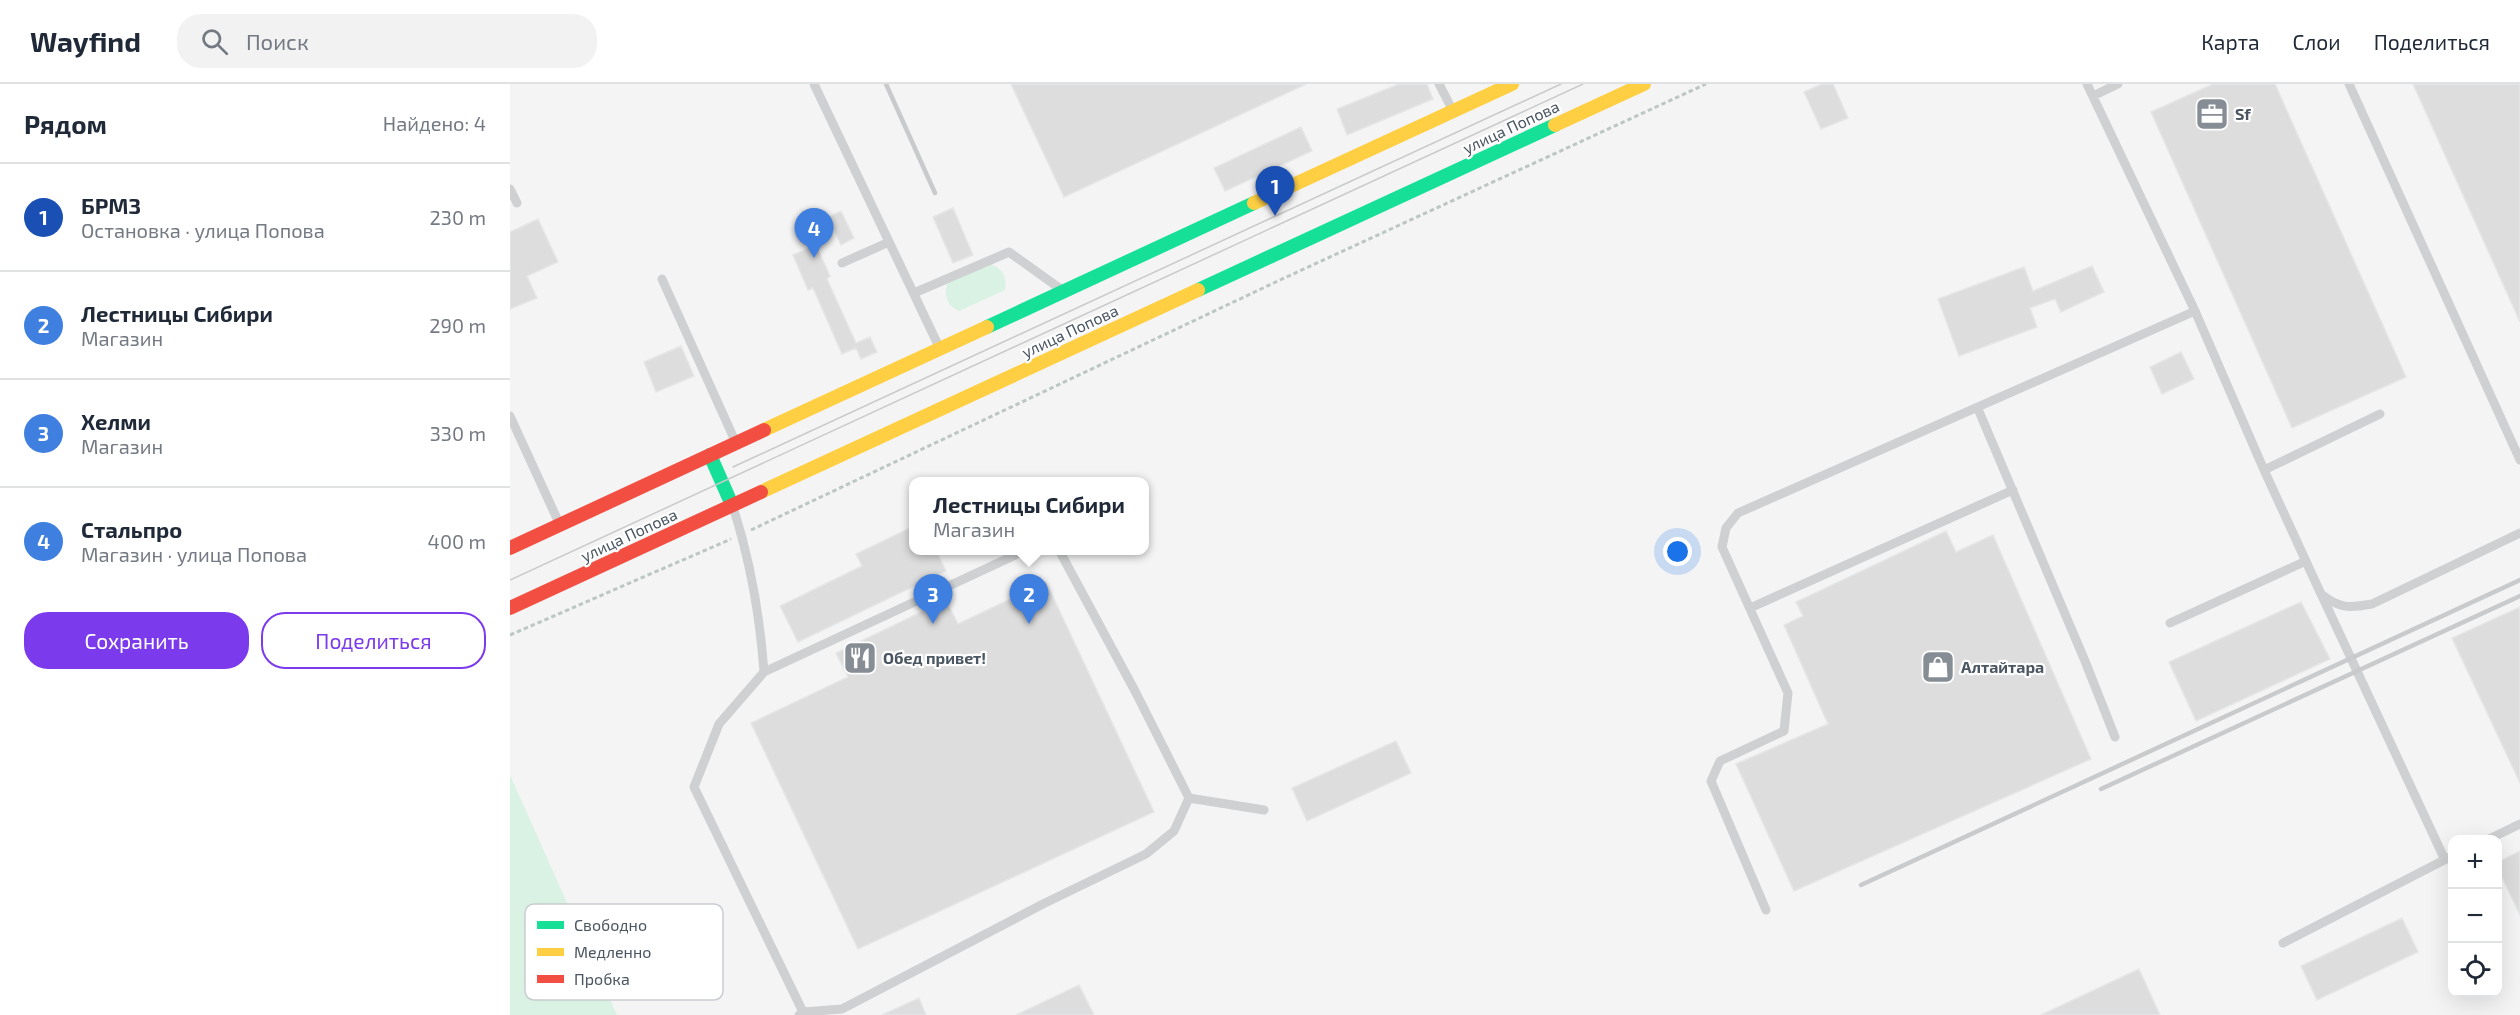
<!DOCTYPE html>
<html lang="ru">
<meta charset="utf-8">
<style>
:root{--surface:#fff;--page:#f2f2f3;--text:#1f2937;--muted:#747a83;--line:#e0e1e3;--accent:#7c3aed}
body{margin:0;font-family:"Exo 2",sans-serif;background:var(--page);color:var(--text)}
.controls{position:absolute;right:18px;bottom:18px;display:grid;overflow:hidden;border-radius:12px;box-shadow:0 6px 24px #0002}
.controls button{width:54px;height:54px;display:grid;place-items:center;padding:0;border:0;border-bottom:2px solid var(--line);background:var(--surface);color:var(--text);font:30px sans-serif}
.you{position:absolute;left:1168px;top:468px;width:21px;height:21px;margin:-15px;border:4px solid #fff;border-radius:50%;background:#1a73e8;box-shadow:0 0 0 9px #1a73e833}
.badge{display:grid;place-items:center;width:39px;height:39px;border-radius:50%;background:var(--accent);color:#fff;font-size:20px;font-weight:700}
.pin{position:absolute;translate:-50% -50px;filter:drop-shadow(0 2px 3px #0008)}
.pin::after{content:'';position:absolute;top:32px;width:21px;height:18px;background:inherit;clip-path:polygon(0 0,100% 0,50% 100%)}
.popup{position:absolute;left:399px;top:393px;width:240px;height:78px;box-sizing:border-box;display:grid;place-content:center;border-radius:12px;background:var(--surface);filter:drop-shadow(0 2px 4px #0005);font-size:20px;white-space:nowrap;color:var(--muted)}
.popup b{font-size:22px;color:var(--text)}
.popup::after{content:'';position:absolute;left:50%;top:100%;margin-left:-12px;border:12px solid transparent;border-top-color:var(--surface)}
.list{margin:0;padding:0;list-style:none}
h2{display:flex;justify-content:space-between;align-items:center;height:78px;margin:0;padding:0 24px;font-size:26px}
h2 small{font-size:20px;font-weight:400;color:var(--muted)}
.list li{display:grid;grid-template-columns:39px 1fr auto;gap:18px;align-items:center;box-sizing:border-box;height:108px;padding:0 24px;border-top:2px solid var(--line)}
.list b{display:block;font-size:22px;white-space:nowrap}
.list p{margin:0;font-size:20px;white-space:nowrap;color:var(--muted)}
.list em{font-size:20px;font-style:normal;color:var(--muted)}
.actions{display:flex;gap:12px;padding:18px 24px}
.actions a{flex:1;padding:14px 0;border:2px solid var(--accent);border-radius:24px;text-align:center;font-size:21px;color:var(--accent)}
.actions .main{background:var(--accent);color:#fff}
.icon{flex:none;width:33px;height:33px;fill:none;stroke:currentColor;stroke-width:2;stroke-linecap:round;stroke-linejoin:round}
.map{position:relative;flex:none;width:2010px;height:931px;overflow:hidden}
header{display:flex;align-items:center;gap:36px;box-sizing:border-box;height:84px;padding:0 30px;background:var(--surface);border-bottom:2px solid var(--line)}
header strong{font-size:28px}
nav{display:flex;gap:33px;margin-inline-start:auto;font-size:21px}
.search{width:420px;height:54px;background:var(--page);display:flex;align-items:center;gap:15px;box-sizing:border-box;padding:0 21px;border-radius:24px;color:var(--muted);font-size:22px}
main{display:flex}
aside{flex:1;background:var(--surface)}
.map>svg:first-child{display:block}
.green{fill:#d9f2e3}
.building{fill:#ddddde;stroke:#e5e6e7;stroke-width:1.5}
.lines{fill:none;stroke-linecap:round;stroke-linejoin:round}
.path{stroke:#bcc7c4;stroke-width:3;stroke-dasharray:4.5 3;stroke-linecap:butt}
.lane{stroke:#ced0d2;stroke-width:9}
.fast{stroke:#16e098;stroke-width:14}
.slow{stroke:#ffcf43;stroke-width:14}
.jam{stroke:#f24e42;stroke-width:14}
.tram{stroke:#c9cacc;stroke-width:1.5}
.rail{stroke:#c9cacc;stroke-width:4.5}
.labels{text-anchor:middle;stroke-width:4.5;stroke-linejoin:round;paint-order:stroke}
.poi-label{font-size:16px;font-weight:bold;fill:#4a5661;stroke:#fff;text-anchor:start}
.street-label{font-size:16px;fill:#4a5661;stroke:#fff}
.key{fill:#fff;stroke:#c9ccd0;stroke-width:1.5}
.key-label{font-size:16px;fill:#4a5661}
</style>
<header>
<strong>Wayfind</strong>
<div class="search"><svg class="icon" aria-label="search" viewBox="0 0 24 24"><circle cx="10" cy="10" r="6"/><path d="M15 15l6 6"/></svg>Поиск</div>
<nav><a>Карта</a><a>Слои</a><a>Поделиться</a></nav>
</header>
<main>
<aside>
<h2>Рядом<small>Найдено: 4</small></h2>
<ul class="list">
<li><span class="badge" style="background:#1a4fb4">1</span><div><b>БРМЗ</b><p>Остановка · улица Попова</p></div><em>230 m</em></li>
<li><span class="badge" style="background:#3f7fe0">2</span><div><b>Лестницы Сибири</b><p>Магазин</p></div><em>290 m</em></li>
<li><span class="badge" style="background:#3f7fe0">3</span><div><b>Хелми</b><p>Магазин</p></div><em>330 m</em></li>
<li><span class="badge" style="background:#3f7fe0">4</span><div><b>Стальпро</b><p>Магазин · улица Попова</p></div><em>400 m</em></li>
</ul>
<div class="actions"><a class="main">Сохранить</a><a>Поделиться</a></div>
</aside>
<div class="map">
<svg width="2010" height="931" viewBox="0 0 2010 931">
<rect width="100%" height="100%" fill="#f4f4f4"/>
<path class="green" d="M480,180c12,4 18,13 15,26l-46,21c-12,-5 -15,-15 -12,-27z
M0,691l107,240h-107z"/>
<path class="building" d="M501,0h295l-242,113z
M889,0h28l6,15 -86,36 -10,-26z
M1312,0h11l15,34 -27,11 -17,-37z
M1703,0h62l131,293 -114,51 -141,-316z
M1903,0h107v238z
M791,43l11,24 -87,40 -11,-23z
M443,124l20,47 -20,8 -20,-46z
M331,127l13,27 -13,7 -13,-28z
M28,135l20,43 -31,14 10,22 -27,11v-77z
M306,161l14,31 -3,3 29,64 14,-6 7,15 -16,7 -5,-11 -14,6 -29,-66 -5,2 -15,-35z
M1582,182l12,26 -43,20 -6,-13 -25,9 7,19 -78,29 -21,-57 86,-32 9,24z
M171,262l13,30 -38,16 -12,-30z
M1671,268l13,27 -32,15 -12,-27z
M404,442v24h22l10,21 -148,71 -18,-36 82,-40 -6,-12z
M1436,447l10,21 37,-17 98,224 -297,132 -58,-127 92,-40 -44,-99 19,-9 -7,-14z
M536,498l108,230 -296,137 -107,-226 97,-46 -12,-24 110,-53 12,24z
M1791,518l29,57 -134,62 -27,-59z
M2010,523v176l-68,-145z
M886,657l15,32 -104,48 -15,-33z
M2010,767v64l-22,-46v-7z
M1892,834l16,34 -101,48 -16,-34z
M1629,885l21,46h-119z
M569,901l15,30h-78z
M409,914l7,17h-44z"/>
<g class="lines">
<path class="path" d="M241,446l529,-250 426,-196
M0,551l221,-96"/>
<path class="lane" d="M304,0l126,265
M929,0l14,27
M1577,0l108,227 69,159 57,124c19,15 28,14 51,10l148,-71
M1839,0l171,376
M1583,12l25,-12
M0,105l7,14
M332,179l47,-21
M152,195l74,164
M404,209l95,-41 53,38
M1468,325l107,252 30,76
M0,332l49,107
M1754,386l116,-56
M223,423c17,53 27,110 31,165l-45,52 -25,63 109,225 -4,3
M1812,512l123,264
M1240,524l263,-118
M1660,539l136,-62
M254,588l262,-122
M679,714l75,12
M1977,756l33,-16
M1256,826l-55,-129 9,-20 64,-30 4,-38 -66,-146 4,-19 12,-15 457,-202
M1773,859l169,-87
M293,928l39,-3 201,-105 103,-50 28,-23 15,-33 -54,-107 -76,-141"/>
<path class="fast" d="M688,206l357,-165
M477,243l267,-124
M200,371l22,50"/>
<path class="slow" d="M1045,41l89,-41
M744,119l258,-119
M254,346l223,-103
M251,408l437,-202"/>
<path class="jam" d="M0,464l254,-118
M0,524l251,-116"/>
<path class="tram" d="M223,383l828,-383
M0,496l1073,-496"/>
<path class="rail" d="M376,0l49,109
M1591,705l419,-193
M1351,801l659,-305"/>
</g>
<defs>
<symbol id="office-square" viewBox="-11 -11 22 22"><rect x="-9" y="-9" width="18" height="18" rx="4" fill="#868d94" stroke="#fff"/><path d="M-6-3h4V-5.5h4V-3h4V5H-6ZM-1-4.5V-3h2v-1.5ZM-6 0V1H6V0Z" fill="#fff"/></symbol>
<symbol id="restaurant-square" viewBox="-11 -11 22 22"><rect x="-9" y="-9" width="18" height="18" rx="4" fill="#868d94" stroke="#fff"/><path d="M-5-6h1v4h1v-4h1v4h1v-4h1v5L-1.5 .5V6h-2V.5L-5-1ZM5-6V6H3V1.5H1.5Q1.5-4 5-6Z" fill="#fff"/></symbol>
<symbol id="shop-square" viewBox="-11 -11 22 22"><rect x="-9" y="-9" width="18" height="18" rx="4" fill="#868d94" stroke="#fff"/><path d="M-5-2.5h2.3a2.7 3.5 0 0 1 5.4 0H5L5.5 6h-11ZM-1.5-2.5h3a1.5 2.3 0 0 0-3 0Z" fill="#fff"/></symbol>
</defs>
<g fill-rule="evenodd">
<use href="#office-square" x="1683" y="11" width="38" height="38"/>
<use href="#restaurant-square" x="331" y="555" width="38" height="38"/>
<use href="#shop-square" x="1409" y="564" width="38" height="38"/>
</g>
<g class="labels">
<g class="poi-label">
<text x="1725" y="36">Sf</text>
<text x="373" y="580">Обед привет!</text>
<text x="1451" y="589">Алтайтара</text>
</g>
<g class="street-label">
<text transform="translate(1001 43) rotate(-25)" y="6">улица Попова</text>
<text transform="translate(560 247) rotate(-25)" y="6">улица Попова</text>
<text transform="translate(119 451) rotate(-25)" y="6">улица Попова</text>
</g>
</g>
<rect x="15" y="820" width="198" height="96" rx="9" class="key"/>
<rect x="27" y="837" width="27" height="8" fill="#16e098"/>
<rect x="27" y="864" width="27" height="8" fill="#ffcf43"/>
<rect x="27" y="891" width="27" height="8" fill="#f24e42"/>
<g class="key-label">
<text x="64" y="847">Свободно</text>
<text x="64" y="874">Медленно</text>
<text x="64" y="901">Пробка</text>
</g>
</svg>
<div class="controls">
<button>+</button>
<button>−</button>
<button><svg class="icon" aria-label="locate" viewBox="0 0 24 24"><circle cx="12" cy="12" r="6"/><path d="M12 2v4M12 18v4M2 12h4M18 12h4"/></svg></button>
</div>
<div class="you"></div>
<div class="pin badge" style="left:765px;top:132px;background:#1a4fb4">1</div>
<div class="pin badge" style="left:519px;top:540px;background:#3f7fe0">2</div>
<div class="popup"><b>Лестницы Сибири</b>Магазин</div>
<div class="pin badge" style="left:423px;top:540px;background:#3f7fe0">3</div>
<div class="pin badge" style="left:304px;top:174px;background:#3f7fe0">4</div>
</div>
</main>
